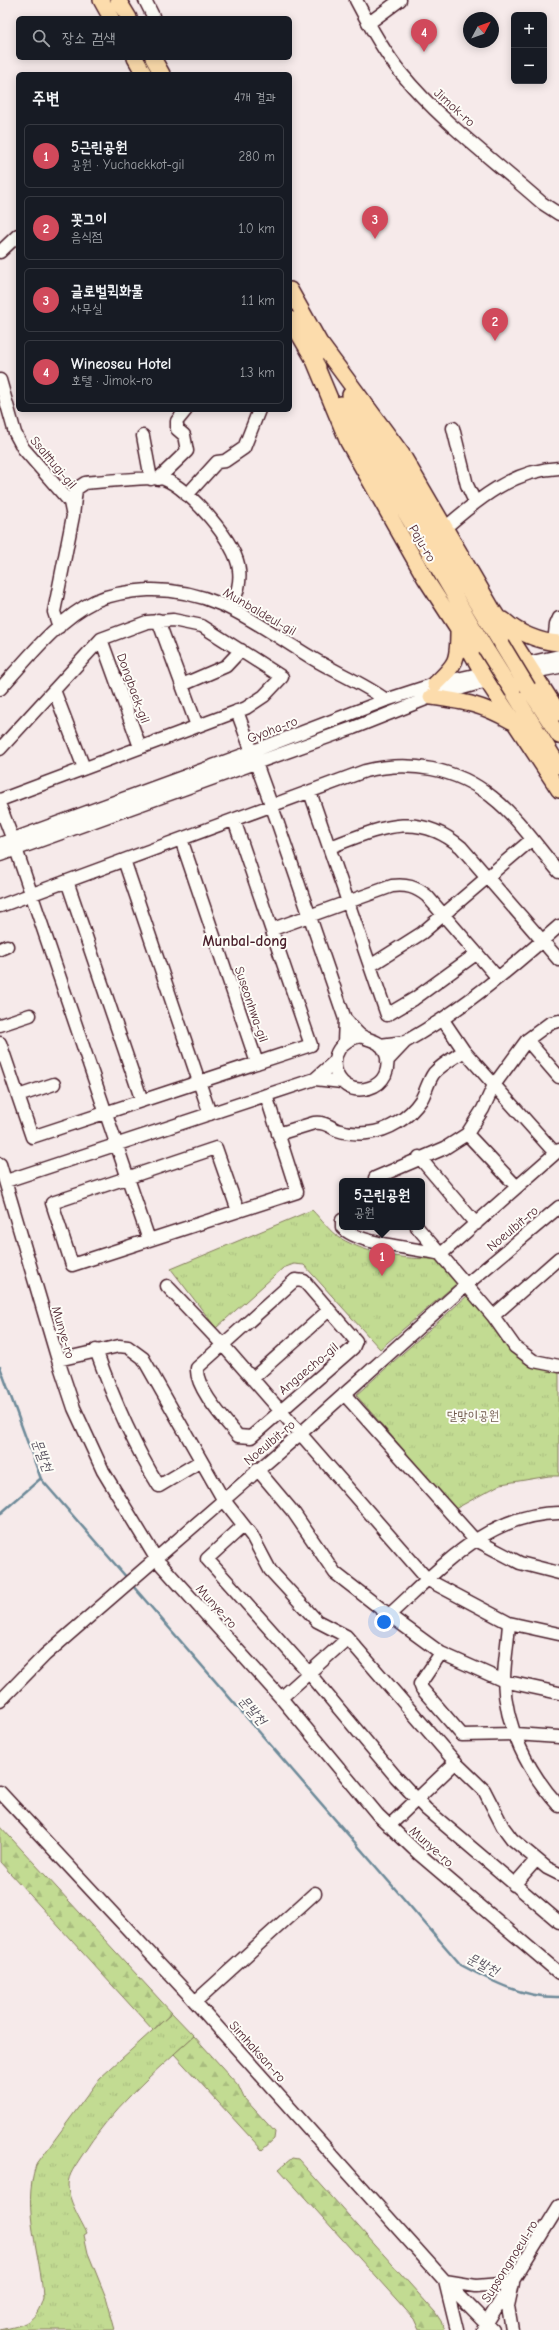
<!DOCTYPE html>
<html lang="ko">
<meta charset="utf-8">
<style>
:root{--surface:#171b24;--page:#242831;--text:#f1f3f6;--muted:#9ea1a6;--line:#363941;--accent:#d1495b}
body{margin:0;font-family:"Comic Neue","Poor Story",sans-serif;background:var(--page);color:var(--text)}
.controls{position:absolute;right:12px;top:12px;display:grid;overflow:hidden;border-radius:6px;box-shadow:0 2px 10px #0003}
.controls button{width:36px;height:36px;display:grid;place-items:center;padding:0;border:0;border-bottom:1px solid var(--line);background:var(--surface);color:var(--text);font:20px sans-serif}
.compass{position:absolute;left:463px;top:12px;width:36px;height:36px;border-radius:50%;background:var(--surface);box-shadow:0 2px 10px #0003;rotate:49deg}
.you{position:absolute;left:384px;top:1622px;width:14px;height:14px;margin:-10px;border:3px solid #fff;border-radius:50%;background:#1a73e8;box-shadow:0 0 0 6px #1a73e833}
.badge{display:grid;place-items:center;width:26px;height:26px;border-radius:50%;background:var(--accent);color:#fff;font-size:13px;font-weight:700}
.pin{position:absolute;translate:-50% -33px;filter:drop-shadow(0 1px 2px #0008)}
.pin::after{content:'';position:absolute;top:21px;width:14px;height:12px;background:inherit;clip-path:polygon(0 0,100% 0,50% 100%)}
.popup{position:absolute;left:339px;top:1178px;width:86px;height:52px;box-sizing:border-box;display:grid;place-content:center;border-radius:6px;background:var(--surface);filter:drop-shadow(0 1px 3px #0005);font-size:13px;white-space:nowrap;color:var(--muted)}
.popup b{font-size:15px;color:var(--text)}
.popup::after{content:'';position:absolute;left:50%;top:100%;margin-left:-8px;border:8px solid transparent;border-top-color:var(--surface)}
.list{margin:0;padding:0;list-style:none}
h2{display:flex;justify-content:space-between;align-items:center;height:52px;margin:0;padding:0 16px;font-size:17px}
h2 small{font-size:13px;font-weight:400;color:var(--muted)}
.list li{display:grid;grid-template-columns:26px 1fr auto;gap:12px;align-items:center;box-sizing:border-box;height:64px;margin:0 8px 8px;padding:0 8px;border:1px solid var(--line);border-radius:6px}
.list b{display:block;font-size:15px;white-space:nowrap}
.list p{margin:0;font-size:13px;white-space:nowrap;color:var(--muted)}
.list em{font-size:13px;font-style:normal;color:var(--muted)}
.icon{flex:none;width:22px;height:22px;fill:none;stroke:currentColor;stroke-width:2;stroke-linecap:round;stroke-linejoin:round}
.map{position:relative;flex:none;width:559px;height:2330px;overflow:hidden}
.search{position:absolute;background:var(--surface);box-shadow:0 2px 10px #0003;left:16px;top:16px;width:276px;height:44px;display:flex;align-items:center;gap:10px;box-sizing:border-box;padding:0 14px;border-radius:6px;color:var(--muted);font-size:15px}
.panel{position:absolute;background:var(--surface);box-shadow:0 2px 10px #0003;left:16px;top:72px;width:276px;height:340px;border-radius:6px}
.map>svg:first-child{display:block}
.grass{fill:url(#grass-tufts);stroke:#867d5e}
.forest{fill:url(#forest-firs);stroke:#867d5e}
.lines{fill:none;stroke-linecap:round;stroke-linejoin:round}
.stream{stroke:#6d8a99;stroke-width:2.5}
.minor-casing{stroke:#4a1f2b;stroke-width:15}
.major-casing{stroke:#4a1f2b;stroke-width:18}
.minor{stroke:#fdfcf7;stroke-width:12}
.major{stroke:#fcdcac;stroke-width:15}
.major-bridge-casing{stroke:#4a1f2b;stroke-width:18;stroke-linecap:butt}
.major-bridge{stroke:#fcdcac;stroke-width:15}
.labels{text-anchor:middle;stroke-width:4;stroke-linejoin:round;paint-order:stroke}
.street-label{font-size:13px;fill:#4a1f2b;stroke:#fdfcf7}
.park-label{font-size:13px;fill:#6e574a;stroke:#fdfcf7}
.water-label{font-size:14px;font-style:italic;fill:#5b5562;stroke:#fdfcf7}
.quarter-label{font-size:15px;font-weight:bold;fill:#4a1f2b;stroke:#fdfcf7}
</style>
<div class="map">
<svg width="559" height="2330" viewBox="0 0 559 2330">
<defs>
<pattern id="grass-tufts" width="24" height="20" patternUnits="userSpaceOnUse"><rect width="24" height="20" fill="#c2db92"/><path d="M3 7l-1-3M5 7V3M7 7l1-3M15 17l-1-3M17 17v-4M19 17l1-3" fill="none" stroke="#a8bc7e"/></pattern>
<pattern id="forest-firs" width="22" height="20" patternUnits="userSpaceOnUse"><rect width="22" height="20" fill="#c2db92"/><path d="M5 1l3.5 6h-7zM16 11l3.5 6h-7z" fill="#a8bc7e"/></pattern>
</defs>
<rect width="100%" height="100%" fill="#f6eaea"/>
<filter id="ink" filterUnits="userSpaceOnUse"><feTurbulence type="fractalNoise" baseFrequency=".025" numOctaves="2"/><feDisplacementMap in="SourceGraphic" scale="8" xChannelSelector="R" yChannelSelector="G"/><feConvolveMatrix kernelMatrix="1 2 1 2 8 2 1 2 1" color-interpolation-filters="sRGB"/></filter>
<g filter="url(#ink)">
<path class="grass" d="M312,1210c9,9 18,22 28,28 29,17 64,21 96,21l21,24 -77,66 -76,-84 -10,-1 -11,4 -67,60 -45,-59z
M468,1295l46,58 15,11 30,8v104h-10l-48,8 -46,25 -99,-114z
M172,2013l22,23c-42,38 -83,73 -113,121 -5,8 -13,18 -13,28 0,15 12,34 19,48l-3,2 4,18 19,47 8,30h-115c24,-5 36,-7 43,-32 -2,-45 -22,-88 -7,-133l64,-87z"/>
<path class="forest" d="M0,1826l172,187 -19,17 -153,-168z
M194,2036l44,49 6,13 31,34 -1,7 -12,11 -88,-96z
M292,2158l6,1 137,153 6,9 3,9h-25l-5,-11 -135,-150z"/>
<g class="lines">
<path class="stream" d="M0,1367l41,112 87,100
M0,1514l40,-35
M132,1585l329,380c30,16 62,33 98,32"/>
<defs>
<path id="minor" d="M145,0l8,16
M356,0c13,25 27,51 45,73 40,49 94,88 141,130l17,11
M369,23l31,-23
M0,252l18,-17
M0,380l15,53 8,15 47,54 2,10
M453,428l14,57 8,17
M143,436l8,43
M158,479l29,-28 -3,-16 -7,-6v-8l9,-11
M187,495l30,-33 8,-1 19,-13 15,-38
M445,528c33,-29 68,-58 114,-60
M158,620l39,106
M59,627l-5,-15 19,-96 3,-27 9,-6c13,-1 71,-7 79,-4 25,9 73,64 75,91 2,14 -3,25 -8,38
M101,639l39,108
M554,643l2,-18 3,-7
M182,685l44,-19 15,-16
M0,689c26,-29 59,-71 95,-88 16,-7 35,-10 53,-11 68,-2 109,35 164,68 25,15 51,25 74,42
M54,690l30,78
M237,711l39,107 69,201
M0,749l101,-110 46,-17 26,-2 29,6 80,51 -18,19 -18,12 -246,92
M310,792l77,223 27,-16 62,-45
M0,806l13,34
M181,839l76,224
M0,844l251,-92 135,-52 49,-16 124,-28
M330,847c48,-18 87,-38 131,0l98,113
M16,849l133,391
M0,855l353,-127 78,-31 56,-16 72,-14
M124,860l86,254
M67,881l75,220
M0,906l365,-135c44,-11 92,-3 127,26 26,20 46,51 67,75
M273,929l119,-43c14,-2 24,1 35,10l71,82
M0,949l7,-3
M370,966l52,-33 109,-93
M443,1020l21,31 91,102
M559,1021l-9,2 -23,17 32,37
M0,1025l30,-10
M344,1042l1,-23c5,5 10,12 15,16 8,6 17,4 23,13 5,8 6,18 2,27 -3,6 -9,11 -16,13 -36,11 -51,-44 -8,-52
M405,1042c57,-32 105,-73 154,-116
M0,1043l32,94 279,-92 -77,-225
M380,1045l25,-3 -18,19
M334,1062l-19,17 27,3
M18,1096l36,-12
M278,1134l36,-11c10,-1 15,3 23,7 9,3 21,4 30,3 22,-2 42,-15 54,-33 5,-8 7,-19 13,-27 8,-9 20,-15 30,-22
M467,1134l50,53
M419,1157l57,67
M0,1164l58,196 16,48 29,63 54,89 124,138 97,117 41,39 140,119
M375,1178l70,-30 22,-14 16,-25 11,-24 33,-45
M6,1181l309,-102
M238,1211l-22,-63 -164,55 20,62 225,-73 -31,-97
M342,1220v7c16,18 74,21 99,27
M417,1227l76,89
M441,1254l118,-104
M559,1258l-66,58 22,31 19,14 25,5
M295,1280l9,1 52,60 -3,7 -102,89 -13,-1c-13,-16 -43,-48 -41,-68z
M167,1286l55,58 206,236 81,43 50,11
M96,1350c17,48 36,93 63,136l42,-25
M58,1360l61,-14 9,1 15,11 80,141 29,37 18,34 47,51 29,15 110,127 28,27 19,37 9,12 35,29 12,6
M252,1379l77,-69
M344,1394l130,145 46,24 39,10
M257,1469l37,44 41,60 54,42
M559,1513c-72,0 -120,57 -170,102l52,38 63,28 55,12
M243,1526l-36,33 102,114 87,104 30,32 133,113
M509,1623c-1,19 -5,39 -5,57 1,47 24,92 55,126
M441,1653l-21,31 2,5 40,46 53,-1 44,3
M281,1698l67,-60
M0,1701l45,-46 256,-222 166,-149 92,-77
M0,1792l188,202 257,287 48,49
M389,1826l67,-64
M514,1885l22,-25
M195,2002l120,-109
M483,2329l76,-123
M457,2330l-12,-49 31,5 37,-3 -5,23 4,24"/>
<path id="major" d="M101,0l10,18
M118,0l11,18
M135,58l9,16
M153,58l9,16
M290,290l35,62
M290,319l28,48
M321,344l81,110 91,156 66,103
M313,358l35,84 77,136 33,51 29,52 72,109
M350,395l152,250
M341,404l145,245
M504,620c14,13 36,22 55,23
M435,684c22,-21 23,-23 23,-54
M528,688l31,48
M513,692l46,74
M431,697c35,5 50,7 80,24"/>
</defs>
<use href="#minor" class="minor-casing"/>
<use href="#major" class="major-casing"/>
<use href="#minor" class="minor"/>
<use href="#major" class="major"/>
<defs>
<path id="major-bridge" d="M502,645l26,43
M486,649l27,43"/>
</defs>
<use href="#major-bridge" class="major-bridge-casing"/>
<use href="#major-bridge" class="major-bridge"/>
</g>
</g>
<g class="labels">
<g class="street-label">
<text transform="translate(455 107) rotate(42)" y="5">Jimok-ro</text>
<text transform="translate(54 462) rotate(50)" y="5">Ssalttugi-gil</text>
<text transform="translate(423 543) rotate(60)" y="5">Paju-ro</text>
<text transform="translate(260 611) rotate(30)" y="5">Munbaldeul-gil</text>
<text transform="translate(134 688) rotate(70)" y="5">Dongbaek-gil</text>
<text transform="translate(272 729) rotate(-21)" y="5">Gyoha-ro</text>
<text transform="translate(252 1004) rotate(71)" y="5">Suseonhwa-gil</text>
<text transform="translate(512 1228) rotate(-40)" y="5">Noeulbit-ro</text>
<text transform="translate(64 1332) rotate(74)" y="5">Munye-ro</text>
<text transform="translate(308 1368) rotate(-40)" y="5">Angaecho-gil</text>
<text transform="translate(269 1442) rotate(-40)" y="5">Noeulbit-ro</text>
<text transform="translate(217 1606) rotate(48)" y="5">Munye-ro</text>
<text transform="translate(432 1846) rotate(42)" y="5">Munye-ro</text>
<text transform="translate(258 2051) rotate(48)" y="5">Simhaksan-ro</text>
<text transform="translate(509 2261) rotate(-58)" y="5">Supsongnoeul-ro</text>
</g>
<g class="park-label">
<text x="473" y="1420">달맞이공원</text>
</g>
<g class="water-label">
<text transform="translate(43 1455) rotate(69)" y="5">문발천</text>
<text transform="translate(253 1710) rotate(49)" y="5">문발천</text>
<text transform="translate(483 1964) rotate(27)" y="5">문발천</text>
</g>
<g class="quarter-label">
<text x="245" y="946">Munbal-dong</text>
</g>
</g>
</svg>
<div class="controls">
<button>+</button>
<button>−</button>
</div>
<svg class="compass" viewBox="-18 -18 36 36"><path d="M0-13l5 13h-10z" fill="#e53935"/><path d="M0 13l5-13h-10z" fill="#9ea1a6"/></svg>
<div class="you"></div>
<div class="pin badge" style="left:382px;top:1276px">1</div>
<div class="popup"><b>5근린공원</b>공원</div>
<div class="pin badge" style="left:495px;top:341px">2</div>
<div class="pin badge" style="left:375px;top:239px">3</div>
<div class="pin badge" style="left:424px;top:52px">4</div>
<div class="search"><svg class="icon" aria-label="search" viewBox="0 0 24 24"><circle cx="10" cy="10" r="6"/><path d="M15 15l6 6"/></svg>장소 검색</div>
<section class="panel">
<h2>주변<small>4개 결과</small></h2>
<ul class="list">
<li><span class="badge">1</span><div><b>5근린공원</b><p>공원 · Yuchaekkot-gil</p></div><em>280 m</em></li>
<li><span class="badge">2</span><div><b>꼿그이</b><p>음식점</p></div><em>1.0 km</em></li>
<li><span class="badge">3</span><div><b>글로벌퀵화물</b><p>사무실</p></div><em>1.1 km</em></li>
<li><span class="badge">4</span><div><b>Wineoseu Hotel</b><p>호텔 · Jimok-ro</p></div><em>1.3 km</em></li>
</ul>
</section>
</div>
